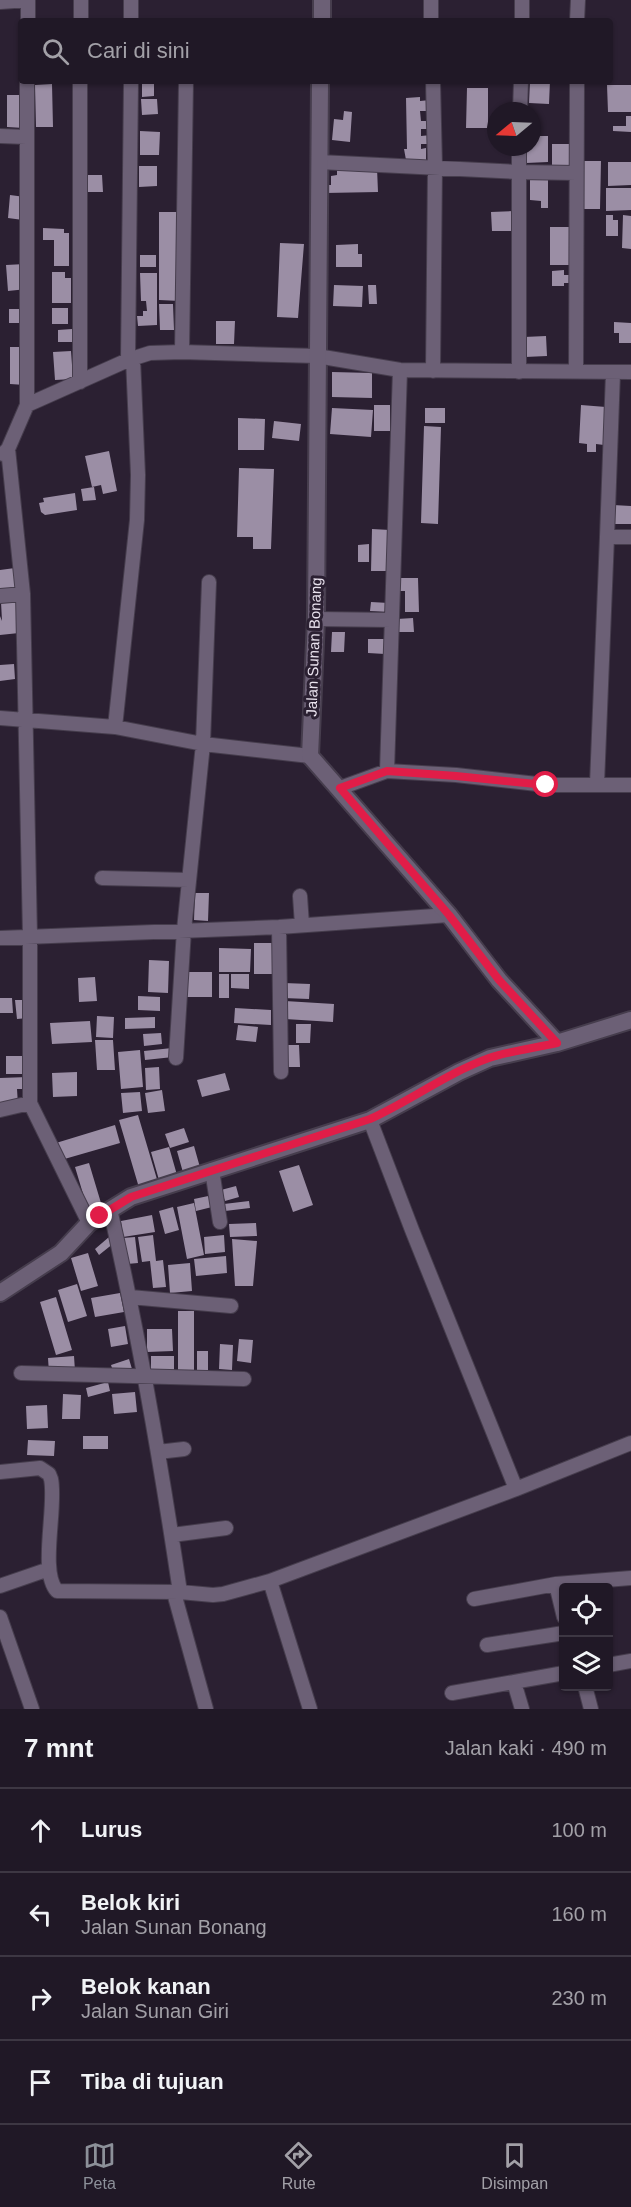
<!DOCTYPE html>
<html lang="id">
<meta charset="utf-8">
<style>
:root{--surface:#201826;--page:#2d2532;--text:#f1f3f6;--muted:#a2a0a7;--line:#3d3743;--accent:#8c9099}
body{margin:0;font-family:Arial,sans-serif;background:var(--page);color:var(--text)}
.controls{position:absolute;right:18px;bottom:18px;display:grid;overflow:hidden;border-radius:6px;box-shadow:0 2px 4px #0004}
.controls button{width:54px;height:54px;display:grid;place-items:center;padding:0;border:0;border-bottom:2px solid var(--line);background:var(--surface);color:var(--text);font:30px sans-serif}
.compass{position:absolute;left:487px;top:102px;width:54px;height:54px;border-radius:50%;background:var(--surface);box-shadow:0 2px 4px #0004;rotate:251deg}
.stop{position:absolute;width:18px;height:18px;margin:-14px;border:4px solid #e11d48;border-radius:50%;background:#fff}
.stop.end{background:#e11d48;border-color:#fff;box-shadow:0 2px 6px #0008}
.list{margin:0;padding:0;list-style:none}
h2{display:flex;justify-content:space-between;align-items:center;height:78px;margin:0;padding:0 24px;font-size:26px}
h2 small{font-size:20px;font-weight:400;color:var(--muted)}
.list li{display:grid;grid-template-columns:39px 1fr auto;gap:18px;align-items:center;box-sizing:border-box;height:84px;padding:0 24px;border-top:2px solid var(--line)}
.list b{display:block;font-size:22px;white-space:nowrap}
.list p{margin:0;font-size:20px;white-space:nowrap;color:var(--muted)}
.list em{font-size:20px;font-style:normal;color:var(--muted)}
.icon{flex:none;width:33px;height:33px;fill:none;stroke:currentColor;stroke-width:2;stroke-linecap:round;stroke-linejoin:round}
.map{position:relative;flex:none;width:631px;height:1709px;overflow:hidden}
.search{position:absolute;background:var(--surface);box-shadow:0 2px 4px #0004;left:18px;right:18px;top:18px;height:66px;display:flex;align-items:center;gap:15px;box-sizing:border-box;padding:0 21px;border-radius:6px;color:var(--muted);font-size:22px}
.sheet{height:414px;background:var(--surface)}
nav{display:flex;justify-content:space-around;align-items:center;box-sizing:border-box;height:84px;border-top:2px solid var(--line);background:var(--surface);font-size:16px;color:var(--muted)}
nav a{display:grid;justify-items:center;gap:3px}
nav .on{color:var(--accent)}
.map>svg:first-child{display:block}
.building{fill:#9b8ea5}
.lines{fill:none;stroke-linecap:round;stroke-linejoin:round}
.minor-casing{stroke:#463d4d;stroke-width:16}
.tertiary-casing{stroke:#463d4d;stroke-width:20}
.minor{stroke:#6c6076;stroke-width:14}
.tertiary{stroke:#6c6076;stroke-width:16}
.route{stroke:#e11d48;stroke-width:8}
.labels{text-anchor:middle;stroke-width:6;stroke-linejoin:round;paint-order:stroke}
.street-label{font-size:15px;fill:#e9e2ee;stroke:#2b2032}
</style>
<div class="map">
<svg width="631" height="1709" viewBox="0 0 631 1709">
<rect width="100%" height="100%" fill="#2b2032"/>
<path class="building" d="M530,81h20l-1,23 -20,-1z
M142,83h12v13l-12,1z
M52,84l1,43h-17l-1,-42z
M607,85h24v27h-23z
M467,88h21v40h-22z
M7,95h17v33l-17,-1z
M420,97v4l10,-1v11h-10l1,10h9v8h-9v7l10,-1v9h-10v5l5,-1v13l-20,-1 -2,-11h3l-1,-51z
M141,99h16l1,15 -16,1z
M344,111l8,1 -2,30 -18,-2 2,-21 9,1z
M626,116h5v16l-18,-1v-5h13z
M140,131l20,1 -1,23h-19z
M532,136h16v26l-22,1v-16h6z
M552,144h21v23l-21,-1z
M584,161h17l-1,48h-17z
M608,162h23v23l-23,1z
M139,166h18v20l-18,1z
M377,168l1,24 -53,1v-8h6v-9l6,-1v-6z
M81,175h21l1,17h-21z
M530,178h18v30h-7v-7l-11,-1z
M606,188h25v22l-25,1z
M10,195l15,2 -2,23 -15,-2z
M514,211l1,20h-23l-1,-19z
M159,212h21v89l-21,-1z
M606,215h7v5h5v16h-12z
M623,215l8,1v33l-9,-1z
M550,227h21l1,38h-22z
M43,228l21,1v4h5v33h-15v-26h-11z
M280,243l24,1 -6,74 -21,-1z
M358,244v10h4v13h-26v-22z
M140,255h16v12h-16z
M25,264l2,25 -19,2 -2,-26z
M564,270v5h7v8h-7v3h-12v-15z
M52,272h13v6h6v25h-19z
M140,273h17v52l-19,1 -1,-10h6v-5h4l-1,-10h-5z
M334,285l29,1 -1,21 -29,-1z
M368,285h8l1,19h-8z
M159,304h14l1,26h-14z
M52,308h16v16h-16z
M9,309h12v14h-12z
M216,321h19l-1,23h-18z
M614,322l17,1v20h-12v-10h-5z
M72,329v13h-14v-12z
M546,336l1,20 -22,1 -1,-20z
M10,347h15v38l-15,-1z
M71,351l2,28 -18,1 -2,-28z
M332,372l40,1v25l-40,-1z
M374,405h16v26h-16z
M581,405l25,2 -2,38 -8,-1v8h-9v-8l-8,-1z
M332,408l41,2 -2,27 -41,-3z
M425,408h20v15h-20z
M238,418l27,1 -1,31h-26z
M274,421l27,3 -2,17 -27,-3z
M424,426l17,1 -3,97 -17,-1z
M109,451l8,40 -14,3 -2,-9 -9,2 -7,-31z
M239,468l35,1 -3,80h-18v-12h-16z
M94,487l2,13 -13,1 -2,-12z
M75,493l2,17 -32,5 -4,-3 -2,-9 5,-1 -1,-4z
M613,505l18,1v18h-18z
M372,529l18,1 -1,41h-18z
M369,544v18h-11v-17z
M15,568l3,22 -18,2v-22z
M400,578h18l1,34h-14v-21h-5z
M18,601l1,32 -19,2v-19l2,5 -1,-19z
M371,602l18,1v9l-19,-1z
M413,618l1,14h-17v-13z
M332,632h13l-1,20h-13z
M368,639h18l-1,15 -17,-1z
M14,664l1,15 -15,2v-16z
M195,893h14l-1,28 -14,-1z
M254,943h23v31h-23z
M219,948l32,1 -1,23h-31z
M149,960l20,1 -1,32 -20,-1z
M186,972h26v25h-26z
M219,974h10v24h-10z
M231,974h18v15l-18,-1z
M95,977l2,24 -18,1 -1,-24z
M284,983l26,1 -1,15 -26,-1z
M138,996l22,1v14l-22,-1z
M0,998h12l1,15h-13z
M15,1000h11l2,18 -11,1z
M285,1001l49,3 -1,18 -48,-3z
M235,1008l36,2v15l-37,-2z
M97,1016l17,1 -1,21 -17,-1z
M155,1017v11l-30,1v-11z
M90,1021l2,21 -40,2 -2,-21z
M296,1024h15l-1,19h-14z
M238,1025l20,2 -2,15 -20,-2z
M161,1033l1,11 -18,2 -1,-12z
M95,1040h18l2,30h-18z
M284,1045h15l1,22h-14z
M172,1048l1,9 -28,3 -1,-9z
M140,1050l3,37 -22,2 -3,-37z
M6,1056h16v18h-16z
M159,1067l1,22 -14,1 -1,-22z
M77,1072v24l-24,1 -1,-24z
M225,1073l5,17 -28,7 -5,-17z
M28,1077v12h-11l1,16h-18v-27z
M162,1090l3,21 -17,2 -3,-20z
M140,1092l2,19 -19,2 -2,-20z
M138,1115l21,71 -19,5 -21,-71z
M115,1125l5,18 -59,17 -5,-17z
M184,1128l5,14 -19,6 -5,-14z
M194,1146l7,25 -17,5 -7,-25z
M169,1147l8,28 -18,5 -8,-28z
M89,1163l12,40 -14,4 -12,-40z
M299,1165l14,40 -20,7 -14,-41z
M236,1186l3,11 -14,4 -4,-11z
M213,1195l3,11 -20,5 -2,-12z
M249,1201l1,7 -25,3 -1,-7z
M194,1203l10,52 -17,4 -10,-52z
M173,1207l6,23 -14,4 -6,-23z
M152,1215l3,17 -32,5 -2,-16z
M256,1223l1,13 -27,1 -1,-13z
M153,1235l3,26 7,-1 3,27 -13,1 -3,-27 -8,1 -4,-25z
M224,1235l1,17 -20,2 -1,-17z
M109,1237l5,6 -15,12 -4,-6z
M135,1237l3,26 -11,1 -4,-26z
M232,1239l25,2 -4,45h-18z
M88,1253l10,33 -17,5 -10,-33z
M226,1256l1,17 -31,3 -2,-17z
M190,1263l2,28 -22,2 -2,-28z
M77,1284l10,32 -19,6 -10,-32z
M120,1293l4,19 -29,5 -4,-19z
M56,1297l16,53 -16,5 -16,-53z
M178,1311h16v63l-16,-1z
M125,1326l3,18 -17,3 -3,-18z
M147,1329h25l1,22 -26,1z
M239,1339l14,1 -2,23 -14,-2z
M220,1344l13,1 -1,25 -13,-1z
M197,1351h11v24h-11z
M74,1356l1,15 -26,2 -1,-15z
M151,1356h23v14h-23z
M129,1359l3,10 -18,5 -3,-9z
M108,1382l2,9 -22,6 -2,-9z
M135,1392l2,20 -23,2 -2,-20z
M63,1394l18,1 -1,24h-18z
M47,1405l1,23 -21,1 -1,-23z
M83,1436h25v13h-25z
M28,1440l27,1 -1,15 -27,-1z"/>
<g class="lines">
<defs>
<path id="minor" d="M431,0v21
M0,2l28,-2v21
M81,21v-21
M131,21v-21
M522,21v-21
M577,21l1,-21
M433,81l2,85 -2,205
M520,111l1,-30
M0,136l26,1
M319,162l199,10 58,1
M182,352l4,-271
M128,360l3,-279
M519,372v-225
M576,372l1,-291
M613,373l-6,164h24
M80,382v-301
M27,405l101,-45 22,-7 32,-1 135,4 83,14 231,2
M8,449l15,145 7,342v167l59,120
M3,454l5,-5 19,-44v-324
M0,596l23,-2
M316,619l76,1
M0,718l115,9 88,17 107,12
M115,727l22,-207 1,-45 -5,-117
M387,771l13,-401
M597,784l10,-247
M340,788l47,-17 69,4 90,10h85
M102,878l87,2
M300,896l2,29
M279,927l2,145
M0,938l279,-11 170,-12
M176,1058l8,-128 19,-186 6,-162
M0,1110l30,-7
M370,1120l42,110 104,259
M212,1170l8,52
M110,1209c29,126 51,255 70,383
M130,1297l101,9
M21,1373l223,6
M158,1452l26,-3
M0,1472l40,-4 9,6 2,5c6,27 -12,93 6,112l123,1 33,3 10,-1 47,-13 40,128
M172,1535l54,-7
M270,1581l246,-92 115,-46
M556,1584l75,-6
M0,1586l49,-17
M174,1593l32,116
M474,1599l82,-15 8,33
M0,1617l32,92
M487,1645l77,-12
M608,1665l23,-4
M514,1682l8,27
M585,1686l6,23
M452,1693l112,-20"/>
<path id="tertiary" d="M322,21v-21
M320,81l-4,538 -6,137 139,159 50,65 58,63 74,-23
M0,1293l61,-40 28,-30 42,-26 239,-77 89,-48 31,-14 67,-15"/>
</defs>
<use href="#minor" class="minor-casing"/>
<use href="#tertiary" class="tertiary-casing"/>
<use href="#minor" class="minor"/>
<use href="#tertiary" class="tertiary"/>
</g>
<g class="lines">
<path class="route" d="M100,1216l31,-19 239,-78c40,-18 77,-46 119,-61 21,-7 46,-10 68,-15l-58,-63 -50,-65 -109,-127 47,-17 69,5 90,9"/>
</g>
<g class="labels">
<g class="street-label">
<text transform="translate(314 647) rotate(-88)" y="5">Jalan Sunan Bonang</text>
</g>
</g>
</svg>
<div class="controls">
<button><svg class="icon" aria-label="locate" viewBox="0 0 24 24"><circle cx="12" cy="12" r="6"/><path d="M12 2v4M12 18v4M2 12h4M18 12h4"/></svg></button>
<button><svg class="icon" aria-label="layers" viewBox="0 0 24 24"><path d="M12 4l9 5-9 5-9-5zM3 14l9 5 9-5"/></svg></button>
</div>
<svg class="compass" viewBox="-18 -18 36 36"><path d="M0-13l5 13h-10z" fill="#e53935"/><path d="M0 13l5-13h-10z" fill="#a2a0a7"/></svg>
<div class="stop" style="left:546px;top:785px"></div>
<div class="stop end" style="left:100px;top:1216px"></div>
<div class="search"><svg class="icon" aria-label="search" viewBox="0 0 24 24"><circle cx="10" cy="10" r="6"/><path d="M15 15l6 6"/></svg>Cari di sini</div>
</div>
<section class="sheet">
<h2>7 mnt<small>Jalan kaki · 490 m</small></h2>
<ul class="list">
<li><svg class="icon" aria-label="ahead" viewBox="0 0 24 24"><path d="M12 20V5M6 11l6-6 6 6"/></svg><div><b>Lurus</b></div><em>100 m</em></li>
<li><svg class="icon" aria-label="left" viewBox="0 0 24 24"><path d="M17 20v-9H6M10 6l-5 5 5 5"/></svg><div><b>Belok kiri</b><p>Jalan Sunan Bonang</p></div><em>160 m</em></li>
<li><svg class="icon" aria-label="right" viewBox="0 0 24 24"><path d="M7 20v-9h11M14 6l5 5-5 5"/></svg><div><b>Belok kanan</b><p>Jalan Sunan Giri</p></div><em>230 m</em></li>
<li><svg class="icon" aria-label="arrive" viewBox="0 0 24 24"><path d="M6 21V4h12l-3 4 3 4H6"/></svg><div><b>Tiba di tujuan</b></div></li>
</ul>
</section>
<nav>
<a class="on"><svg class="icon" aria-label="map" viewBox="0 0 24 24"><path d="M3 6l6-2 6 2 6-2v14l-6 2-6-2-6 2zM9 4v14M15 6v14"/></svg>Peta</a>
<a><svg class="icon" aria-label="directions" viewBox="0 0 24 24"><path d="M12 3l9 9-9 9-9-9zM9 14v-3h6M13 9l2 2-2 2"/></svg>Rute</a>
<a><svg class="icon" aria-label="saved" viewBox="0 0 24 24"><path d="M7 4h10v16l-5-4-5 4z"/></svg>Disimpan</a>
</nav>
